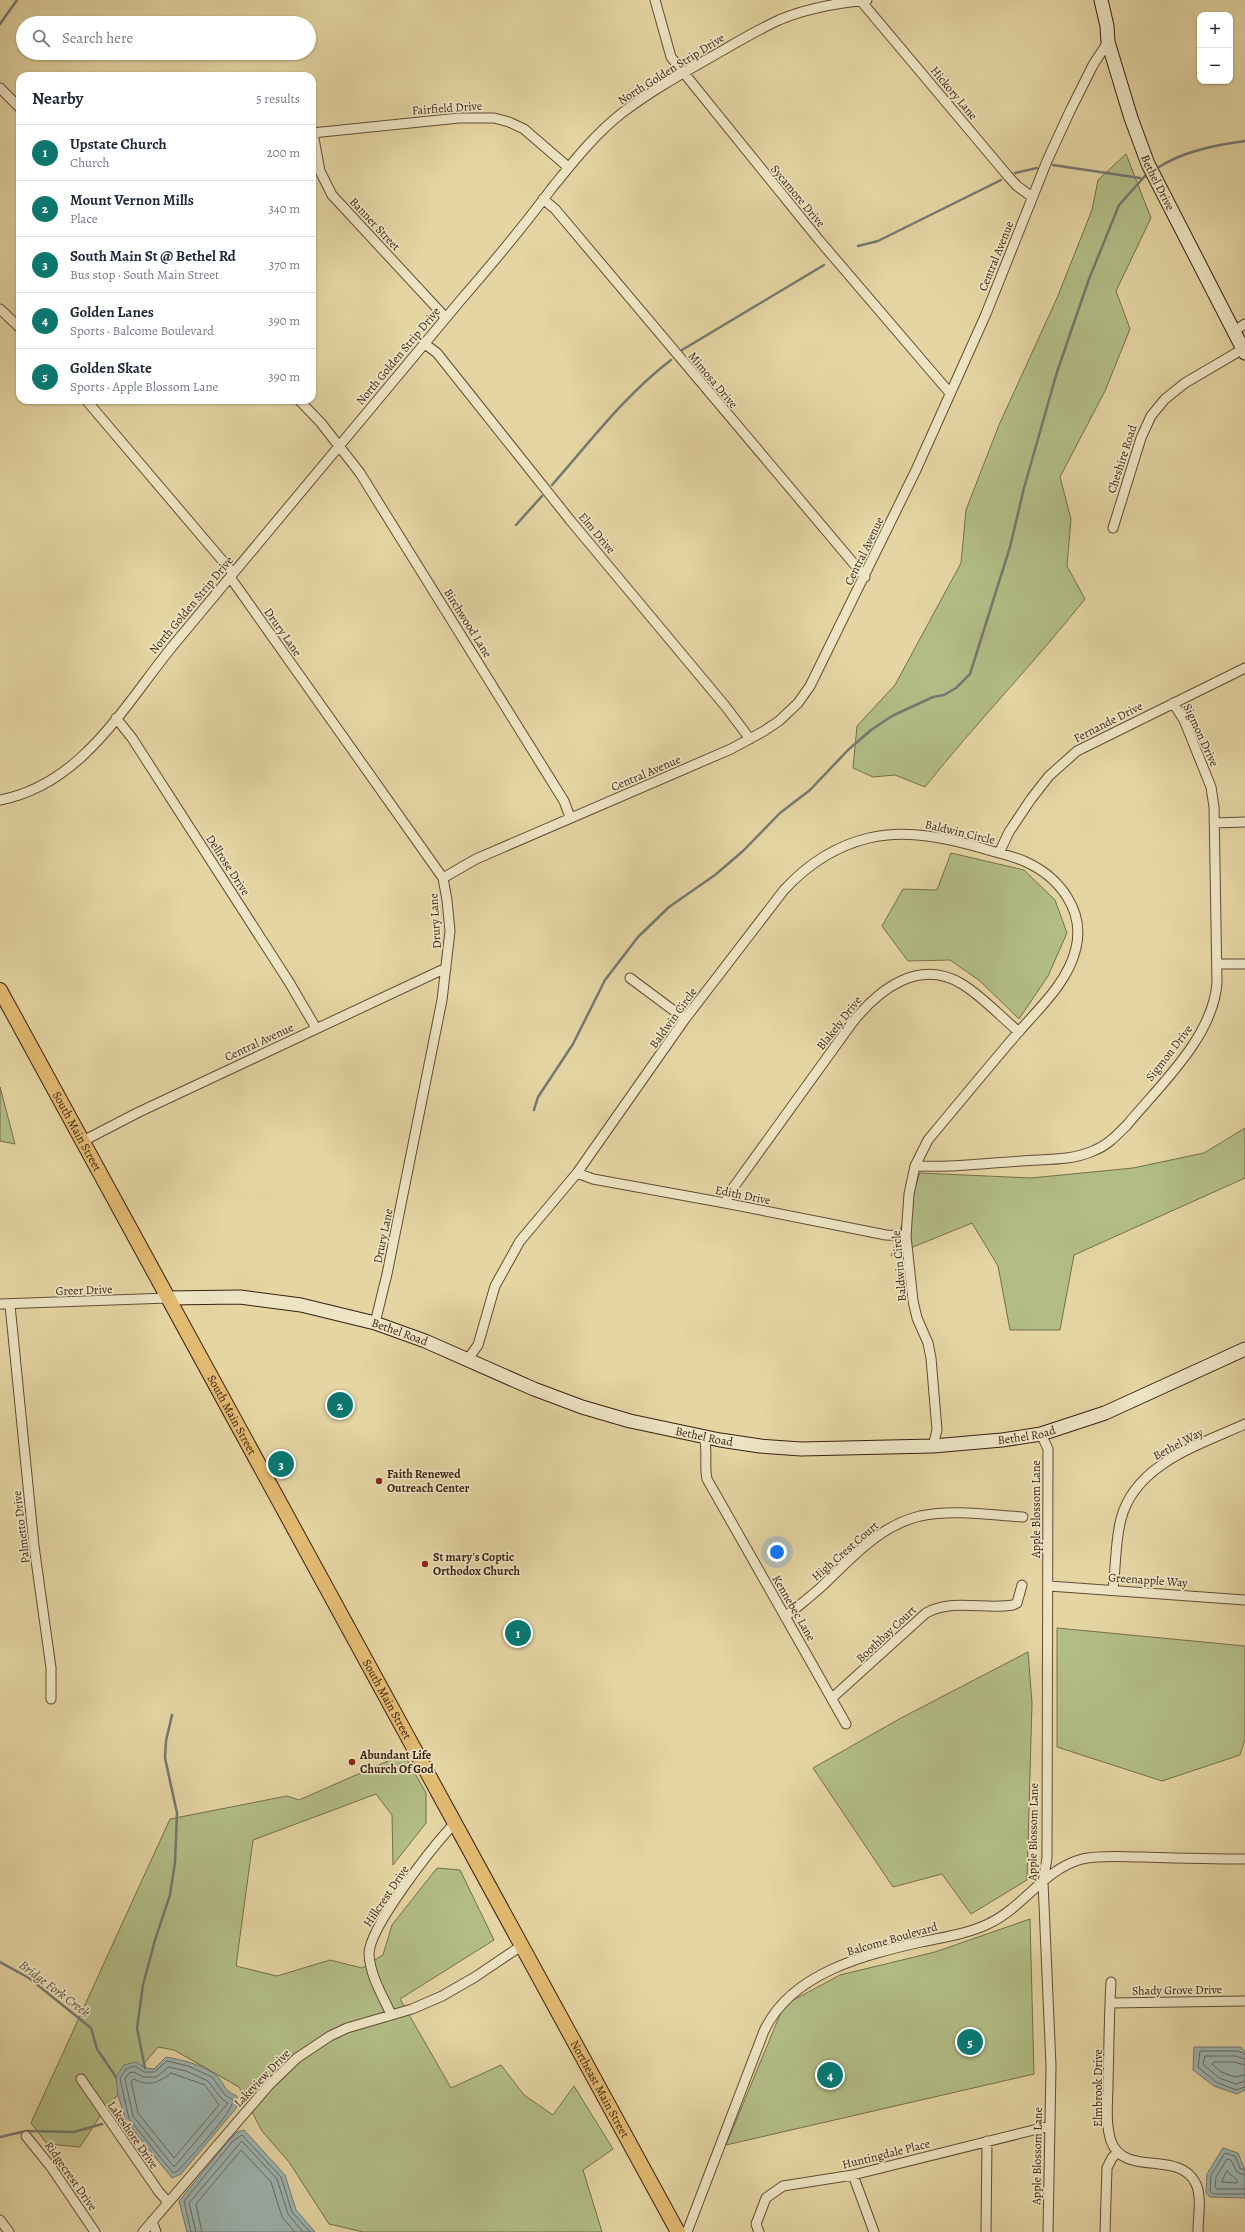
<!DOCTYPE html>
<meta charset="utf-8">
<style>
:root{--surface:#fff;--page:#f6f6f7;--text:#1f2937;--muted:#747a83;--line:#e0e1e3;--accent:#0f766e}
body{margin:0;font-family:Alegreya,serif;background:var(--page);color:var(--text)}
.controls{position:absolute;right:12px;top:12px;display:grid;overflow:hidden;border-radius:8px;box-shadow:0 1px 3px #0004}
.controls button{width:36px;height:36px;display:grid;place-items:center;padding:0;border:0;border-bottom:1px solid var(--line);background:var(--surface);color:var(--text);font:20px sans-serif}
.you{position:absolute;left:777px;top:1552px;width:14px;height:14px;margin:-10px;border:3px solid #fff;border-radius:50%;background:#1a73e8;box-shadow:0 0 0 6px #1a73e833}
.badge{display:grid;place-items:center;width:26px;height:26px;border-radius:50%;background:var(--accent);color:#fff;font-size:13px;font-weight:700}
.pin{position:absolute;translate:-50% -50%;border:2px solid #fff;box-shadow:0 1px 4px #0006}
.list{margin:0;padding:0;list-style:none}
h2{display:flex;justify-content:space-between;align-items:center;height:52px;margin:0;padding:0 16px;font-size:17px}
h2 small{font-size:13px;font-weight:400;color:var(--muted)}
.list li{display:grid;grid-template-columns:26px 1fr auto;gap:12px;align-items:center;box-sizing:border-box;height:56px;padding:0 16px;border-top:1px solid var(--line)}
.list b{display:block;font-size:15px;white-space:nowrap}
.list p{margin:0;font-size:13px;white-space:nowrap;color:var(--muted)}
.list em{font-size:13px;font-style:normal;color:var(--muted)}
.icon{flex:none;width:22px;height:22px;fill:none;stroke:currentColor;stroke-width:2;stroke-linecap:round;stroke-linejoin:round}
.map{position:relative;flex:none;width:1245px;height:2232px;overflow:hidden}
.search{position:absolute;background:var(--surface);box-shadow:0 1px 3px #0004;left:16px;top:16px;width:300px;height:44px;display:flex;align-items:center;gap:10px;box-sizing:border-box;padding:0 14px;border-radius:22px;color:var(--muted);font-size:15px}
.panel{position:absolute;background:var(--surface);box-shadow:0 1px 3px #0004;left:16px;top:72px;width:300px;height:332px;border-radius:12px}
.map>svg:first-child{display:block}
.green{fill:#b2bd86;stroke:#756e4c}
.water{fill:#9cb5b2;stroke:#747972}
.lines{fill:none;stroke-linecap:round;stroke-linejoin:round}
.shore{stroke:#6a6a62;stroke-width:1}
.stream{stroke:#747972;stroke-width:2.5}
.street-casing{stroke:#634c35;stroke-width:11}
.secondary-casing{stroke:#381f11;stroke-width:15}
.primary-casing{stroke:#381f11;stroke-width:16}
.street{stroke:#ede4c3;stroke-width:9}
.secondary{stroke:#ede4c3;stroke-width:13}
.primary{stroke:#e2ba71;stroke-width:14}
.poi-dot{fill:#8f2418;stroke:#ede4c3;stroke-width:1.5}
.labels{text-anchor:middle;stroke-width:3.5;stroke-linejoin:round;paint-order:stroke}
.street-label{font-size:12px;fill:#381f11;stroke:#ede4c3}
.poi-label{font-size:12px;font-weight:bold;fill:#381f11;stroke:#ede4c3;text-anchor:start}
.water-label{font-size:13px;font-style:italic;fill:#564c41;stroke:#ede4c3}
</style>
<div class="map">
<svg width="1245" height="2232" viewBox="0 0 1245 2232">
<rect width="100%" height="100%" fill="#e4d5a2"/>
<filter id="stains"><feTurbulence type="fractalNoise" baseFrequency=".005" numOctaves="4"/><feColorMatrix values="0 0 0 0 .2 0 0 0 0 .09 0 0 0 0 .02 0 0 0 .5 -.17"/></filter>
<radialGradient id="worn" r=".72"><stop offset=".6" stop-color="#630" stop-opacity="0"/><stop offset="1" stop-color="#630" stop-opacity=".3"/></radialGradient>
<path class="green" d="M1126,154l25,64 -35,73 14,38 -25,62 -45,86 11,42 -4,47 18,33c-51,64 -109,124 -160,188l-30,-12 -22,2 -20,-9 4,-42 38,-41 66,-122 5,-53 33,-85 58,-127 35,-88 6,-30z
M951,853l73,17 31,30 12,33 -19,43 -29,43 -39,-38 -30,-21 -42,1 -26,-35 21,-37 34,1z
M0,1087l15,57 -15,-3z
M1245,1128v50l-171,77 -14,75h-50l-12,-64 -26,-43 -81,33 29,-83 111,5 102,-10 71,-15z
M1057,1628l188,18v93l-5,16 -78,26 -105,-34z
M1028,1652l4,51 -5,177 -56,34 -29,-40 -49,13 -80,-119 88,-50z
M404,1754l22,39v30l-33,42 -1,-50 -16,-21 -123,46 -17,126 41,10 53,-16 32,8 21,-13 9,-30 45,-57 23,2 34,70 -94,59 51,89 50,-23 23,30 29,20 21,-29 39,63 -30,21 19,62h-239l-34,-8 -40,-62 -27,-31 -23,-44 -65,-37 -16,-3 -58,69 -20,31 -33,-3 -16,-21 139,-304 117,-23 12,4z
M1030,1919l4,155 -308,71 58,-140 56,-30 95,-23z"/>
<path class="water" d="M1194,2047h47l4,5v38l-8,4 -23,-8 -21,-16z
M166,2057c16,3 34,7 47,16 12,7 8,17 24,23v11l-56,67 -9,4 -46,-57 -8,-26 -2,-18 8,-12 12,-3 9,6 9,1z
M244,2130l41,45 11,35 19,22h-128l-8,-31 51,-62 7,-7z
M1223,2148l15,5 7,17v28l-35,-1 -4,-4 1,-19z"/>
<g class="lines">
<path class="shore" d="M1245,2054l-7,-3h-38l-2,16 18,15 20,8 9,-3
M1245,2059l-9,-3h-31l-2,8 16,14 17,6 9,-3
M167,2061l21,5 24,11 13,18 8,5c0,13 -44,58 -55,71l-5,2 -44,-54 -9,-41 6,-9 9,-3 9,6h10z
M1245,2065l-11,-3h-20l-2,2 9,8 14,5 10,-2
M169,2067l17,4 22,10 13,17 7,5 -54,64 -41,-51 -8,-37 4,-6 5,-1 9,5h13z
M171,2073l34,12 14,20 -45,53 -36,-45 -7,-32 3,-2c14,8 25,4 37,-6z
M1245,2170l-5,-2 -5,-12 -10,-3 -14,22 -1,16 3,3h32
M1227,2171l10,9v3l-15,-1z
M1245,2175l-8,-3 -6,-12 -4,-1 -11,18 -1,10 2,2h28
M191,2232l-7,-31 49,-60 9,-6 39,42 11,35 18,20
M196,2232l-7,-29 53,-62 35,38 11,35 15,18
M202,2232l-6,-28 45,-54 30,32 11,35 13,15"/>
<path class="stream" d="M0,24l17,-24
M1053,165l87,13
M1159,167c25,-16 57,-22 86,-26
M1015,173l22,-5
M858,246l20,-5 123,-61
M682,350l142,-85
M552,485c38,-43 73,-90 119,-125
M516,525l26,-29
M534,1110l4,-13 35,-53 32,-64 33,-43 31,-30 46,-32 28,-24 37,-38 30,-23 38,-40 23,-20 21,-14 41,-19 11,-2 12,-7 14,-14 40,-127 14,-59 33,-116 32,-93 30,-74 26,-29
M0,1962l29,16 62,50 6,21 19,28
M145,2068l-8,-40 6,-43 12,-45 15,-45 5,-33 2,-49 -12,-55 1,-17 6,-26
M0,2137l26,-6 48,1 28,-8"/>
<defs>
<path id="street" d="M655,0l16,57 148,183 130,152
M861,1l147,175 9,10 15,11
M0,88l20,20
M312,133l147,-15h35l15,4 15,7 44,38
M313,133l7,38 12,24 114,123
M543,199l12,10 310,368
M0,309l20,19
M1234,331l11,-7
M425,344l12,9 133,167 156,187 24,32
M86,400l147,173
M299,400l22,23 39,50 204,328 6,16
M1113,528l28,-90 10,-22 14,-17 20,-16 58,-34
M230,577l213,301 4,22 3,31 -8,69 -55,274 -12,49
M116,718l16,20 157,244 27,46
M0,800c84,-16 126,-98 176,-158 95,-114 189,-228 284,-341 32,-37 63,-74 92,-113 22,-27 43,-54 70,-75 26,-20 54,-36 82,-52 25,-14 49,-29 75,-41 28,-12 58,-17 88,-20
M1214,823l31,-1
M999,853l10,-21 22,-33 18,-23 28,-25 168,-83
M443,878l33,-19 255,-110 33,-18 15,-10 19,-18 12,-17 106,-216 70,-156 61,-153 23,-50 23,-46 15,-23
M1217,964h28
M630,978l55,41
M83,1141l56,-29 307,-144
M915,1166c38,2 69,-3 106,-5 25,-2 49,0 72,-10 14,-5 24,-16 34,-26 33,-40 86,-88 90,-142l-3,-176 -3,-20 -27,-67 -11,-17
M577,1173l16,6 132,24 161,32 20,1
M725,1203l8,-15 119,-165c27,-34 67,-65 110,-39 21,13 38,32 57,48
M0,1304l168,-6
M10,1305l24,241 17,122v31
M468,1359l10,-14 17,-59 25,-45 57,-68 108,-154 99,-129c23,-25 51,-44 85,-52 38,-9 79,0 116,11 13,4 28,7 41,13 33,15 59,48 50,86 -8,35 -38,61 -61,88 -29,34 -58,69 -87,104l-13,26 -6,28 -3,42 7,65 4,17 11,25 3,15 6,72 -4,16
M1041,1434l7,15 -1,409 -4,24 8,184 -3,166
M704,1437c4,13 0,28 3,42l139,245
M1049,1586l196,14
M1113,1589c3,-23 2,-47 8,-70 14,-55 78,-74 124,-95
M785,1617c12,-10 24,-19 35,-29 30,-28 58,-62 100,-72 33,-7 70,-1 103,1
M832,1698l94,-85c28,-15 58,-3 87,-8l4,-2 5,-18
M1111,1982c-2,34 -2,67 -3,101 0,18 -3,40 3,58 13,37 69,8 85,43 6,13 2,33 2,48
M1110,2003l135,-2
M391,2014c-9,-19 -21,-39 -22,-60 0,-27 65,-109 85,-130
M81,2079l78,113 9,10
M26,2136l25,31 44,65
M853,2175l21,57
M0,2220l9,12
M152,2221l4,11
M143,2232l126,-147 28,-27 33,-22 17,-8 65,-19 30,-13 33,-19 46,-31
M687,2232l77,-201c27,-58 100,-76 157,-89 23,-5 46,-8 67,-18 35,-16 56,-55 94,-65 19,-4 40,-2 60,-2 34,1 69,2 103,2
M759,2232l-3,-8 10,-26 17,-12 70,-11 197,-49
M986,2232l1,-91
M1105,2232l2,-64 5,-10 6,-6"/>
<g id="secondary">
<path id="s1" d="M1101,0l6,26 1,16 23,76 17,46 97,189"/>
<path id="s2" d="M168,1298l72,-1 61,8 74,18 50,18 109,48 48,18 48,14 90,19 40,6 41,3 132,-3 69,-6 39,-6 64,-21 140,-64"/>
</g>
<g id="primary">
<path id="s3" d="M0,990l678,1242"/>
</g>
</defs>
<use href="#street" class="street-casing"/>
<use href="#secondary" class="secondary-casing"/>
<use href="#primary" class="primary-casing"/>
<use href="#street" class="street"/>
<use href="#secondary" class="secondary"/>
<use href="#primary" class="primary"/>
</g>
<g class="poi-dot">
<circle cx="379" cy="1481" r="4"/>
<circle cx="425" cy="1564" r="4"/>
<circle cx="352" cy="1762" r="4"/>
</g>
<g class="labels">
<g class="street-label">
<text transform="translate(671 69) rotate(-32)" y="4">North Golden Strip Drive</text>
<text transform="translate(954 93) rotate(50)" y="4">Hickory Lane</text>
<text transform="translate(447 108) rotate(-4)" y="4">Fairfield Drive</text>
<text dy="4" stroke="none"><textPath href="#s1" startOffset="192">Bethel Drive</textPath></text>
<text transform="translate(798 196) rotate(50)" y="4">Sycamore Drive</text>
<text transform="translate(375 224) rotate(47)" y="4">Banner Street</text>
<text transform="translate(996 256) rotate(-68)" y="4">Central Avenue</text>
<text transform="translate(398 356) rotate(-50)" y="4">North Golden Strip Drive</text>
<text transform="translate(713 380) rotate(50)" y="4">Mimosa Drive</text>
<text transform="translate(1122 459) rotate(-72)" y="4">Cheshire Road</text>
<text transform="translate(597 533) rotate(50)" y="4">Elm Drive</text>
<text transform="translate(864 551) rotate(-64)" y="4">Central Avenue</text>
<text transform="translate(191 605) rotate(-50)" y="4">North Golden Strip Drive</text>
<text transform="translate(468 623) rotate(58)" y="4">Birchwood Lane</text>
<text transform="translate(283 632) rotate(55)" y="4">Drury Lane</text>
<text transform="translate(1108 722) rotate(-27)" y="4">Fernande Drive</text>
<text transform="translate(1201 735) rotate(65)" y="4">Sigmon Drive</text>
<text transform="translate(646 773) rotate(-23)" y="4">Central Avenue</text>
<text transform="translate(960 832) rotate(13)" y="4">Baldwin Circle</text>
<text transform="translate(228 865) rotate(57)" y="4">Dellrose Drive</text>
<text transform="translate(435 921) rotate(-94)" y="4">Drury Lane</text>
<text transform="translate(673 1018) rotate(-54)" y="4">Baldwin Circle</text>
<text transform="translate(839 1023) rotate(-52)" y="4">Blakely Drive</text>
<text transform="translate(259 1042) rotate(-25)" y="4">Central Avenue</text>
<text transform="translate(1169 1053) rotate(-52)" y="4">Sigmon Drive</text>
<text dy="4" stroke="none"><textPath href="#s3" startOffset="161">South Main Street</textPath></text>
<text transform="translate(743 1195) rotate(11)" y="4">Edith Drive</text>
<text transform="translate(383 1236) rotate(-78)" y="4">Drury Lane</text>
<text transform="translate(899 1266) rotate(-95)" y="4">Baldwin Circle</text>
<text transform="translate(84 1290) rotate(-2)" y="4">Greer Drive</text>
<text dy="4" stroke="none"><textPath href="#s2" startOffset="236">Bethel Road</textPath></text>
<text dy="4" stroke="none"><textPath href="#s3" startOffset="484">South Main Street</textPath></text>
<text dy="4" stroke="none"><textPath href="#s2" startOffset="883">Bethel Road</textPath></text>
<text dy="4" stroke="none"><textPath href="#s2" startOffset="559">Bethel Road</textPath></text>
<text transform="translate(1178 1444) rotate(-28)" y="4">Bethel Way</text>
<text transform="translate(1036 1509) rotate(-90)" y="4">Apple Blossom Lane</text>
<text transform="translate(21 1527) rotate(-97)" y="4">Palmetto Drive</text>
<text transform="translate(845 1551) rotate(-41)" y="4">High Crest Court</text>
<text transform="translate(1148 1580) rotate(4)" y="4">Greenapple Way</text>
<text transform="translate(794 1608) rotate(60)" y="4">Kennebec Lane</text>
<text transform="translate(886 1634) rotate(-43)" y="4">Boothbay Court</text>
<text dy="4" stroke="none"><textPath href="#s3" startOffset="808">South Main Street</textPath></text>
<text transform="translate(1033 1832) rotate(-89)" y="4">Apple Blossom Lane</text>
<text transform="translate(386 1896) rotate(-56)" y="4">Hillcrest Drive</text>
<text transform="translate(892 1939) rotate(-16)" y="4">Balcome Boulevard</text>
<text transform="translate(1177 1990) rotate(-1)" y="4">Shady Grove Drive</text>
<text transform="translate(262 2078) rotate(-46)" y="4">Lakeview Drive</text>
<text transform="translate(1098 2088) rotate(-90)" y="4">Elmbrook Drive</text>
<text dy="4" stroke="none"><textPath href="#s3" startOffset="1252">Northeast Main Street</textPath></text>
<text transform="translate(133 2135) rotate(55)" y="4">Lakeshore Drive</text>
<text transform="translate(886 2154) rotate(-14)" y="4">Huntingdale Place</text>
<text transform="translate(1037 2156) rotate(-89)" y="4">Apple Blossom Lane</text>
<text transform="translate(71 2176) rotate(55)" y="4">Ridgecrest Drive</text>
</g>
<g class="poi-label">
<text x="387" y="1478">Faith Renewed<tspan x="387" dy="14">Outreach Center</tspan></text>
<text x="433" y="1561">St mary's Coptic<tspan x="433" dy="14">Orthodox Church</tspan></text>
<text x="360" y="1759">Abundant Life<tspan x="360" dy="14">Church Of God</tspan></text>
</g>
<g class="water-label">
<text transform="translate(55 1988) rotate(37)" y="5">Bridge Fork Creek</text>
</g>
</g>
<rect width="100%" height="100%" filter="url(#stains)"/>
<rect width="100%" height="100%" fill="url(#worn)"/>
</svg>
<div class="controls">
<button>+</button>
<button>−</button>
</div>
<div class="you"></div>
<div class="pin badge" style="left:518px;top:1633px">1</div>
<div class="pin badge" style="left:340px;top:1405px">2</div>
<div class="pin badge" style="left:281px;top:1464px">3</div>
<div class="pin badge" style="left:830px;top:2075px">4</div>
<div class="pin badge" style="left:970px;top:2042px">5</div>
<div class="search"><svg class="icon" aria-label="search" viewBox="0 0 24 24"><circle cx="10" cy="10" r="6"/><path d="M15 15l6 6"/></svg>Search here</div>
<section class="panel">
<h2>Nearby<small>5 results</small></h2>
<ul class="list">
<li><span class="badge">1</span><div><b>Upstate Church</b><p>Church</p></div><em>200 m</em></li>
<li><span class="badge">2</span><div><b>Mount Vernon Mills</b><p>Place</p></div><em>340 m</em></li>
<li><span class="badge">3</span><div><b>South Main St @ Bethel Rd</b><p>Bus stop · South Main Street</p></div><em>370 m</em></li>
<li><span class="badge">4</span><div><b>Golden Lanes</b><p>Sports · Balcome Boulevard</p></div><em>390 m</em></li>
<li><span class="badge">5</span><div><b>Golden Skate</b><p>Sports · Apple Blossom Lane</p></div><em>390 m</em></li>
</ul>
</section>
</div>
